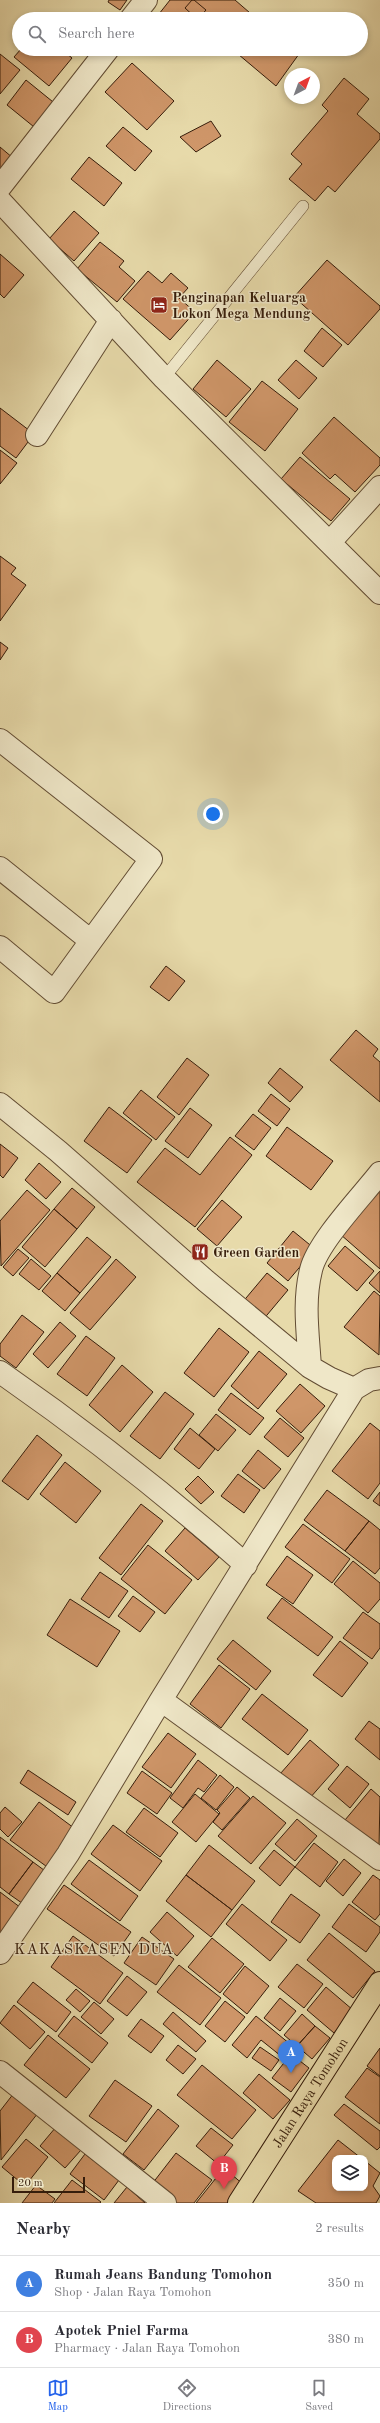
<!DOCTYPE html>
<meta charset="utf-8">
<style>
:root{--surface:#fff;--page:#f2f2f3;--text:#2b2b33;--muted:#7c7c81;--line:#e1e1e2;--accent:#2563eb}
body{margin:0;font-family:"Old Standard TT",serif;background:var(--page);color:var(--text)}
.controls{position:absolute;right:12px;bottom:12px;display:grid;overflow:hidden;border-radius:8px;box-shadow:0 2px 6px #0003}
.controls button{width:36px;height:36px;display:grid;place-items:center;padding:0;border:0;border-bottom:1px solid var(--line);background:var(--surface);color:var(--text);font:20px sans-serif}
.compass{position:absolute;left:284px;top:68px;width:36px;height:36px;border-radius:50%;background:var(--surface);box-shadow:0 2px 6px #0003;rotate:41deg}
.scale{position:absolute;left:12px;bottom:10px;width:73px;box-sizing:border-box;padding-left:4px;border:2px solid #361d0b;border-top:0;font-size:11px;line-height:14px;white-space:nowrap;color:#361d0b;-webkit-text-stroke:3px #efe7c8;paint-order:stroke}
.you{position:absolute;left:213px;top:814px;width:14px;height:14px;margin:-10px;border:3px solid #fff;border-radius:50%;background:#1a73e8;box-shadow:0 0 0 6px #1a73e833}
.badge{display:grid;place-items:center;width:26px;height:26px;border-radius:50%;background:var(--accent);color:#fff;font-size:13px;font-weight:700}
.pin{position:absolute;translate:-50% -33px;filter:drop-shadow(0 1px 2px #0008)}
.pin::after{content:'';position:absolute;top:21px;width:14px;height:12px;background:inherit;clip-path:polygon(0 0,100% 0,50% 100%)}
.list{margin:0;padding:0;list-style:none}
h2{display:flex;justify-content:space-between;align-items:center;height:52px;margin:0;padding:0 16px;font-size:17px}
h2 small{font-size:13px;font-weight:400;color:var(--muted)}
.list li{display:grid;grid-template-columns:26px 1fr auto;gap:12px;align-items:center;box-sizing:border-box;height:56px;padding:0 16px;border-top:1px solid var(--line)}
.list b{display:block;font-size:15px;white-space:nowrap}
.list p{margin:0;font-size:13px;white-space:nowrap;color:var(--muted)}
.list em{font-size:13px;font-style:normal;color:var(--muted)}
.icon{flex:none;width:22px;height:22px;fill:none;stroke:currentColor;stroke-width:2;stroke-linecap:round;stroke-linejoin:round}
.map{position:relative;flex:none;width:380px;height:2203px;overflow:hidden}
.search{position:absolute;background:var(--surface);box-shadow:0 2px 6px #0003;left:12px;right:12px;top:12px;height:44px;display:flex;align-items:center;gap:10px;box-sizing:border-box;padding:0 14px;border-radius:22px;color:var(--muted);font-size:15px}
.sheet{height:164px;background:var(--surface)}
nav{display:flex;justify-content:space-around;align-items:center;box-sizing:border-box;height:56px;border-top:1px solid var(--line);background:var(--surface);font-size:11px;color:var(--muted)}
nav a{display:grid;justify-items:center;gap:2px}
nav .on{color:var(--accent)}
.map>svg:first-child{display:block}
.building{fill:#cf9669;stroke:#361d0b}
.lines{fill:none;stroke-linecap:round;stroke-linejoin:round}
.service-casing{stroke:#624c33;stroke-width:12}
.minor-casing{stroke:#624c33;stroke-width:24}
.trunk-casing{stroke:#361d0b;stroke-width:24}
.service{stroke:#efe7c8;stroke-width:11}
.minor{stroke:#efe7c8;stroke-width:22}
.trunk{stroke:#e7daaa;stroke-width:22}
.labels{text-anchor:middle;stroke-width:3;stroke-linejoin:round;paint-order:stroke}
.poi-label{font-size:14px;font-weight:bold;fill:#361d0b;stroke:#efe7c8;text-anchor:start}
.street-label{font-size:14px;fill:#361d0b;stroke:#efe7c8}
.neighbourhood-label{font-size:15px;letter-spacing:1px;fill:#361d0b;stroke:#efe7c8}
</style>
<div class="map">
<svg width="380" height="2203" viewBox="0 0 380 2203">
<rect width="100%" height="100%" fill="#e7daaa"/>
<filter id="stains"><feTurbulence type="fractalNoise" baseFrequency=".005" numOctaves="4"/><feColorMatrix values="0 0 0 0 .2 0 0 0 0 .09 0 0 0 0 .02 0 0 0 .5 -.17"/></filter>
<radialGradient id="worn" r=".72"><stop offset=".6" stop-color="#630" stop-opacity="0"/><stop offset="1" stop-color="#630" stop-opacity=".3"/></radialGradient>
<path class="building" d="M109,0h18l-7,10 -12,-8z
M170,0h24l12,10 -8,9h-43z
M192,0h43l22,19h-60l-12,-11z
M21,49h40l11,9 -23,28 -35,-29z
M232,49h61l6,5 -23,32z
M0,54l20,16 -20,24z
M132,63l42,38 -27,29 -42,-38z
M344,78l25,21 -12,15 23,20v5l-45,53 -7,-6 -13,15 -26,-22 13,-15 -11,-10 37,-43 -6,-6z
M26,80l32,26 -19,25 -32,-26z
M211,121l10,15 -25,16 -16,-15z
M123,127l29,24 -17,20 -29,-25z
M0,147l13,11 -13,16z
M89,157l33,26 -18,23 -33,-27z
M74,211l25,22 -25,28 -25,-22z
M100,242l24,19 -5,6 16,14 -18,21 -40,-33z
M0,254l24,21 -20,23 -4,-4z
M327,260l53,46v3l-32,36 -54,-48z
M148,271l14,12 9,-10 17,15 -9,10 16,14 -25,28 -47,-41z
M322,328l20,17 -19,22 -19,-16z
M217,360l34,29 -25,28 -33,-28z
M296,360l21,18 -18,21 -21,-19z
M262,381l36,28 -33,42 -36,-29z
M0,408l34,26 -18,24 -16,-12z
M334,417l46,41v7l-25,27 -20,-18 -5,5 -28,-26z
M0,450l17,13 -17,21z
M300,457l50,42 -19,22 -50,-42z
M0,556l16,12 -5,6 15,11 -26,36z
M0,642l8,6 -8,12z
M166,966l19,15 -16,20 -19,-14z
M356,1030l22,19 -5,7 7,6v40l-50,-42z
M187,1058l22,17 -30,40 -22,-18z
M280,1068l23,19 -13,15 -22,-19z
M141,1090l34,27 -19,23 -33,-27z
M271,1094l19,15 -13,17 -19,-15z
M109,1107l43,33 -25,33 -43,-32z
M190,1108l22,17 -24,33 -23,-17z
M253,1114l18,14 -17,22 -19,-14z
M287,1127l46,34 -22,29 -45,-34z
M230,1137l22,18 -57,72 -58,-45 28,-34 35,27z
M0,1144l18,14 -15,20 -3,-3z
M39,1163l22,19 -15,17 -21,-19z
M72,1188l23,19 -18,22 -23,-20z
M380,1188v81l-40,-35z
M27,1190l23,20 -49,56 -1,-45z
M222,1200l20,17 -25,29 -20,-17z
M54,1209l23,20 -32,38 -23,-20z
M293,1231l22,18 -27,32 -21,-18z
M87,1237l24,20 -31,36 -23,-20z
M345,1246l29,25 -17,20 -29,-25z
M18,1249l11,9 -16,18 -10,-9z
M31,1259l20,17 -12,14 -20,-16z
M116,1259l20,18 -46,53 -20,-17z
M380,1271v22l-11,-10z
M57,1273l23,20 -15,18 -23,-20z
M267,1273l21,17 -26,31 -21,-17z
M374,1291l6,5 -1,59 -35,-28z
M22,1315l22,17 -28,36 -16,-12v-12z
M60,1322l16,14 -28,32 -15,-14z
M219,1328l30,24 -35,45 -30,-24z
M86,1336l29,22 -28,38 -30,-22z
M259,1351l28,23 -29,35 -27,-23z
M122,1365l31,27 -33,40 -31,-27z
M300,1384l25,22 -24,27 -25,-22z
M165,1392l29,22 -34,45 -30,-23z
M231,1393l33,25 -14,17 -32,-25z
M216,1414l20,16 -18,21 -19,-16z
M280,1418l24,20 -16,19 -24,-20z
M370,1423l10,8v52l-12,16 -36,-28z
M190,1428l25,21 -16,20 -25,-20z
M37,1435l25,20 -34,45 -26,-19z
M258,1450l23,19 -17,20 -22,-18z
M65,1462l36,29 -25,32 -36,-29z
M238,1474l22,16 -16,23 -23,-17z
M198,1476l16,16 -13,12 -16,-15z
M327,1490l42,31 -24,30 -41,-31z
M380,1492v14l-7,-5z
M141,1504l22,17 -42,54 -22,-17z
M369,1521l11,9v38l-5,6 -30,-23z
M303,1524l47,35 -18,24 -47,-36z
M185,1528l34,29 -21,23 -33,-29z
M148,1545l44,35 -27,34 -44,-35z
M287,1556l26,19 -20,29 -27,-19z
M353,1561l27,22v16l-12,14 -34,-29z
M100,1572l28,19 -19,27 -28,-19z
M133,1596l22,16 -15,20 -22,-16z
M282,1598l51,39 -15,19 -51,-38z
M70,1599l50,32 -23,36 -50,-32z
M363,1612l17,12v24l-8,11 -29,-21z
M233,1640l38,31 -15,19 -39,-31z
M340,1641l28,22 -26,34 -29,-22z
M219,1665l31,24 -29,39 -31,-24z
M262,1694l46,36 -20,25 -46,-36z
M369,1721l11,8v31l-25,-21z
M168,1733l28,21 -25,34 -29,-21z
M310,1740l29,25 -30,34 -29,-25z
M198,1760l19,15 -13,17 -6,-4 -15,20 -13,-10z
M347,1766l22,18 -19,24 -22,-19z
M28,1770l48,32 -8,13 -48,-32z
M142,1771l30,22 -15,21 -30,-21z
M220,1775l14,12 -18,23 -15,-12z
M237,1787l13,11 -28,32 -9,-8 7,-9 -3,-3z
M371,1789l9,8 -1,51 -34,-28z
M195,1794l24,20 -23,28 -24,-20z
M253,1796l33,27 -35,41 -33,-28z
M39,1802l39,29 -28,38 -40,-29z
M5,1807l17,15 -14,15 -8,-8v-16z
M144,1808l34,25 -18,24 -34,-25z
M297,1819l20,17 -22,25 -20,-17z
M113,1825l49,36 -22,30 -49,-37z
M0,1837l33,25 -24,32 -9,-7z
M314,1843l24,19 -18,25 -25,-20z
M209,1845l46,36 -23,29 -46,-35z
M274,1850l21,17 -15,19 -21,-18z
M344,1859l17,14 -18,23 -17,-15z
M89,1860l49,36 -18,25 -49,-37z
M33,1862l19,14 -23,32 -20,-14z
M186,1875l46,35 -21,27 -45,-36z
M373,1875l7,5v34l-5,6 -23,-18z
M64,1885l67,47 -17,24 -67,-47z
M0,1892l25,19 -25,33z
M291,1894l29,21 -20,28 -29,-21z
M242,1904l45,36 -17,21 -44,-37z
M349,1904l31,23v5l-14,20 -34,-25z
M167,1912l27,24 -17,20 -27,-24z
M329,1933l46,38 -22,27 -46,-38z
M73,1936l50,37 -23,31 -49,-37z
M142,1937l32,22 -18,26 -32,-22z
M212,1938l32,26 -24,29 -32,-26z
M297,1964l26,20 -19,24 -26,-21z
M179,1965l42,33 -21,27 -43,-33z
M245,1966l24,20 -22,28 -24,-20z
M127,1976l20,16 -20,24 -20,-15z
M33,1982l38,30 -15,20 -39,-30z
M326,1987l27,23 -19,23 -27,-23z
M76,1989l14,12 -10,11 -14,-12z
M280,1998l16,13 -16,20 -16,-13z
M225,2001l20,16 -20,25 -20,-16z
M94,2002l20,17 -13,15 -20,-17z
M14,2005l31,27 -15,17 -30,-26z
M173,2012l33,29 -10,11 -33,-28z
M302,2014l13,12 -18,20 -13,-11z
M74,2016l34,27 -16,20 -34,-27z
M256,2016l34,28 -9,12 -20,-16 -14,18 -15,-13z
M141,2019l23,17 -13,17 -23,-17z
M315,2026l15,12 -18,21 -15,-13z
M48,2035l42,34 -24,29 -42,-33z
M178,2045l18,14 -13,15 -17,-14z
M260,2047l19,13 -8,11 -19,-13z
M380,2048v28l-13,-10z
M291,2054l18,14 -18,24 -19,-14z
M202,2065l54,45 -24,29 -55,-44z
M367,2068l13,9v47l-35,-27z
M259,2074l31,26 -17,19 -30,-26z
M115,2080l37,26 -26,36 -37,-26z
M14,2093l24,20 -37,47 -1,-49z
M344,2104l36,27v16l-3,3 -43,-35z
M158,2109l21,17 -35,44 -21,-16z
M56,2127l25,23 -16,18 -25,-22z
M211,2128l22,17 -15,19 -22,-18z
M26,2139l22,18 -23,29 -23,-19z
M338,2140l23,18h-26v30h30v-27l15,12 -7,13 7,10 -4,7h-60l-18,-12z
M176,2153l36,27 -18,23h-17l-25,-19z
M85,2154l34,26 -15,20 -34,-26z
M224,2168l20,17 -15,18h-33z
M72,2180l29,22 -1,1h-46z
M36,2185l19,14 -3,4h-30z
M127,2187l18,16h-31z"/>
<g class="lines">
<defs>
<path id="service" d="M164,378l139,-172"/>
<path id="minor" d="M131,19l15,-19
M0,187l108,-138
M0,201l164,177 216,215
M37,435l74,-115
M330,542l50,-55
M0,740l151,119 -60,82 -91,-73
M0,947l54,45 37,-51
M0,1104l58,47 148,130 104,86
M0,1372c85,59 168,124 246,193
M354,1389l-25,-11 -19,-11c-2,-33 -7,-65 1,-97 6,-27 51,-74 69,-97
M161,1700l219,159
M0,1953l68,-99 93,-154 193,-311 15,-9 11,-2
M0,2072l165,131"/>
<g id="trunk">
<path id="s1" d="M239,2203l141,-220"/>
</g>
</defs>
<use href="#service" class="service-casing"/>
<use href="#minor" class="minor-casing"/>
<use href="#trunk" class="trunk-casing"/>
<use href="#service" class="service"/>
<use href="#minor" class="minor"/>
<use href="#trunk" class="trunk"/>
</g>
<defs>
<symbol id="hotel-square" viewBox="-11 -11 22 22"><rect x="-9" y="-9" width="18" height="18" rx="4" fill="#8f2418" stroke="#efe7c8"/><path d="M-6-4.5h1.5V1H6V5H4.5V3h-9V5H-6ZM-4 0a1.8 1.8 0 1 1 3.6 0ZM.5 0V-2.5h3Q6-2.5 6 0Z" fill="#fff"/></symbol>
<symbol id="restaurant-square" viewBox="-11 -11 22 22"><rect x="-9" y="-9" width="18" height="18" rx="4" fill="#8f2418" stroke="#efe7c8"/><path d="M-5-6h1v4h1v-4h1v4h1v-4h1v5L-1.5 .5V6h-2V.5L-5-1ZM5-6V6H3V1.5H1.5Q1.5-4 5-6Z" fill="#fff"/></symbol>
</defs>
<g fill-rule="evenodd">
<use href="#hotel-square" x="149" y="295" width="20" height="20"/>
<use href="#restaurant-square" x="190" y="1242" width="20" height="20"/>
</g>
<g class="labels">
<g class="poi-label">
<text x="172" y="302">Penginapan Keluarga<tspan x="172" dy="16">Lokon Mega Mendung</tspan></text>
<text x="213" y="1257">Green Garden</text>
</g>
<g class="street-label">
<text dy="5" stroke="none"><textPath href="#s1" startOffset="131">Jalan Raya Tomohon</textPath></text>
</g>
<g class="neighbourhood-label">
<text x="94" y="1954">KAKASKASEN DUA</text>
</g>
</g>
<rect width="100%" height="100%" filter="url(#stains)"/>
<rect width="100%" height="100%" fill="url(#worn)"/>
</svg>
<div class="controls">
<button><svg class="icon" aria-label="layers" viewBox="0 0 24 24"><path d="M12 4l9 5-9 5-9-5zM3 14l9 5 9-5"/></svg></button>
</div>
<svg class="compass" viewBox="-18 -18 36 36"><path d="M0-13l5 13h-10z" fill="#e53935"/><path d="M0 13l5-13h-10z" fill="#7c7c81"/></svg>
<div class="scale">20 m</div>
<div class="you"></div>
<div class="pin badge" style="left:291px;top:2073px;background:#3f7fe0">A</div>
<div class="pin badge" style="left:224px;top:2189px;background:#e0444e">B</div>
<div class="search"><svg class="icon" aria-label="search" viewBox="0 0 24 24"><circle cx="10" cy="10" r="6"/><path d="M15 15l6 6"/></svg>Search here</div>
</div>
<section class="sheet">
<h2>Nearby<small>2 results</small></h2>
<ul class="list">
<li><span class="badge" style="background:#3f7fe0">A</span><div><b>Rumah Jeans Bandung Tomohon</b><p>Shop · Jalan Raya Tomohon</p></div><em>350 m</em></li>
<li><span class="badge" style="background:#e0444e">B</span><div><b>Apotek Pniel Farma</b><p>Pharmacy · Jalan Raya Tomohon</p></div><em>380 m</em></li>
</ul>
</section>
<nav>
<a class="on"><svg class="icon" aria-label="map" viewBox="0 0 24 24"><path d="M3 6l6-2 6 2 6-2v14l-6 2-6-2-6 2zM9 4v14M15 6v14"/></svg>Map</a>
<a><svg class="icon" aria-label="directions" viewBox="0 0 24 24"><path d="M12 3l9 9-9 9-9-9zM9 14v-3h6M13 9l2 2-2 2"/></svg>Directions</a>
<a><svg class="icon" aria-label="saved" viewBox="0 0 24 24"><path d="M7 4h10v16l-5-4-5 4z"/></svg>Saved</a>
</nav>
